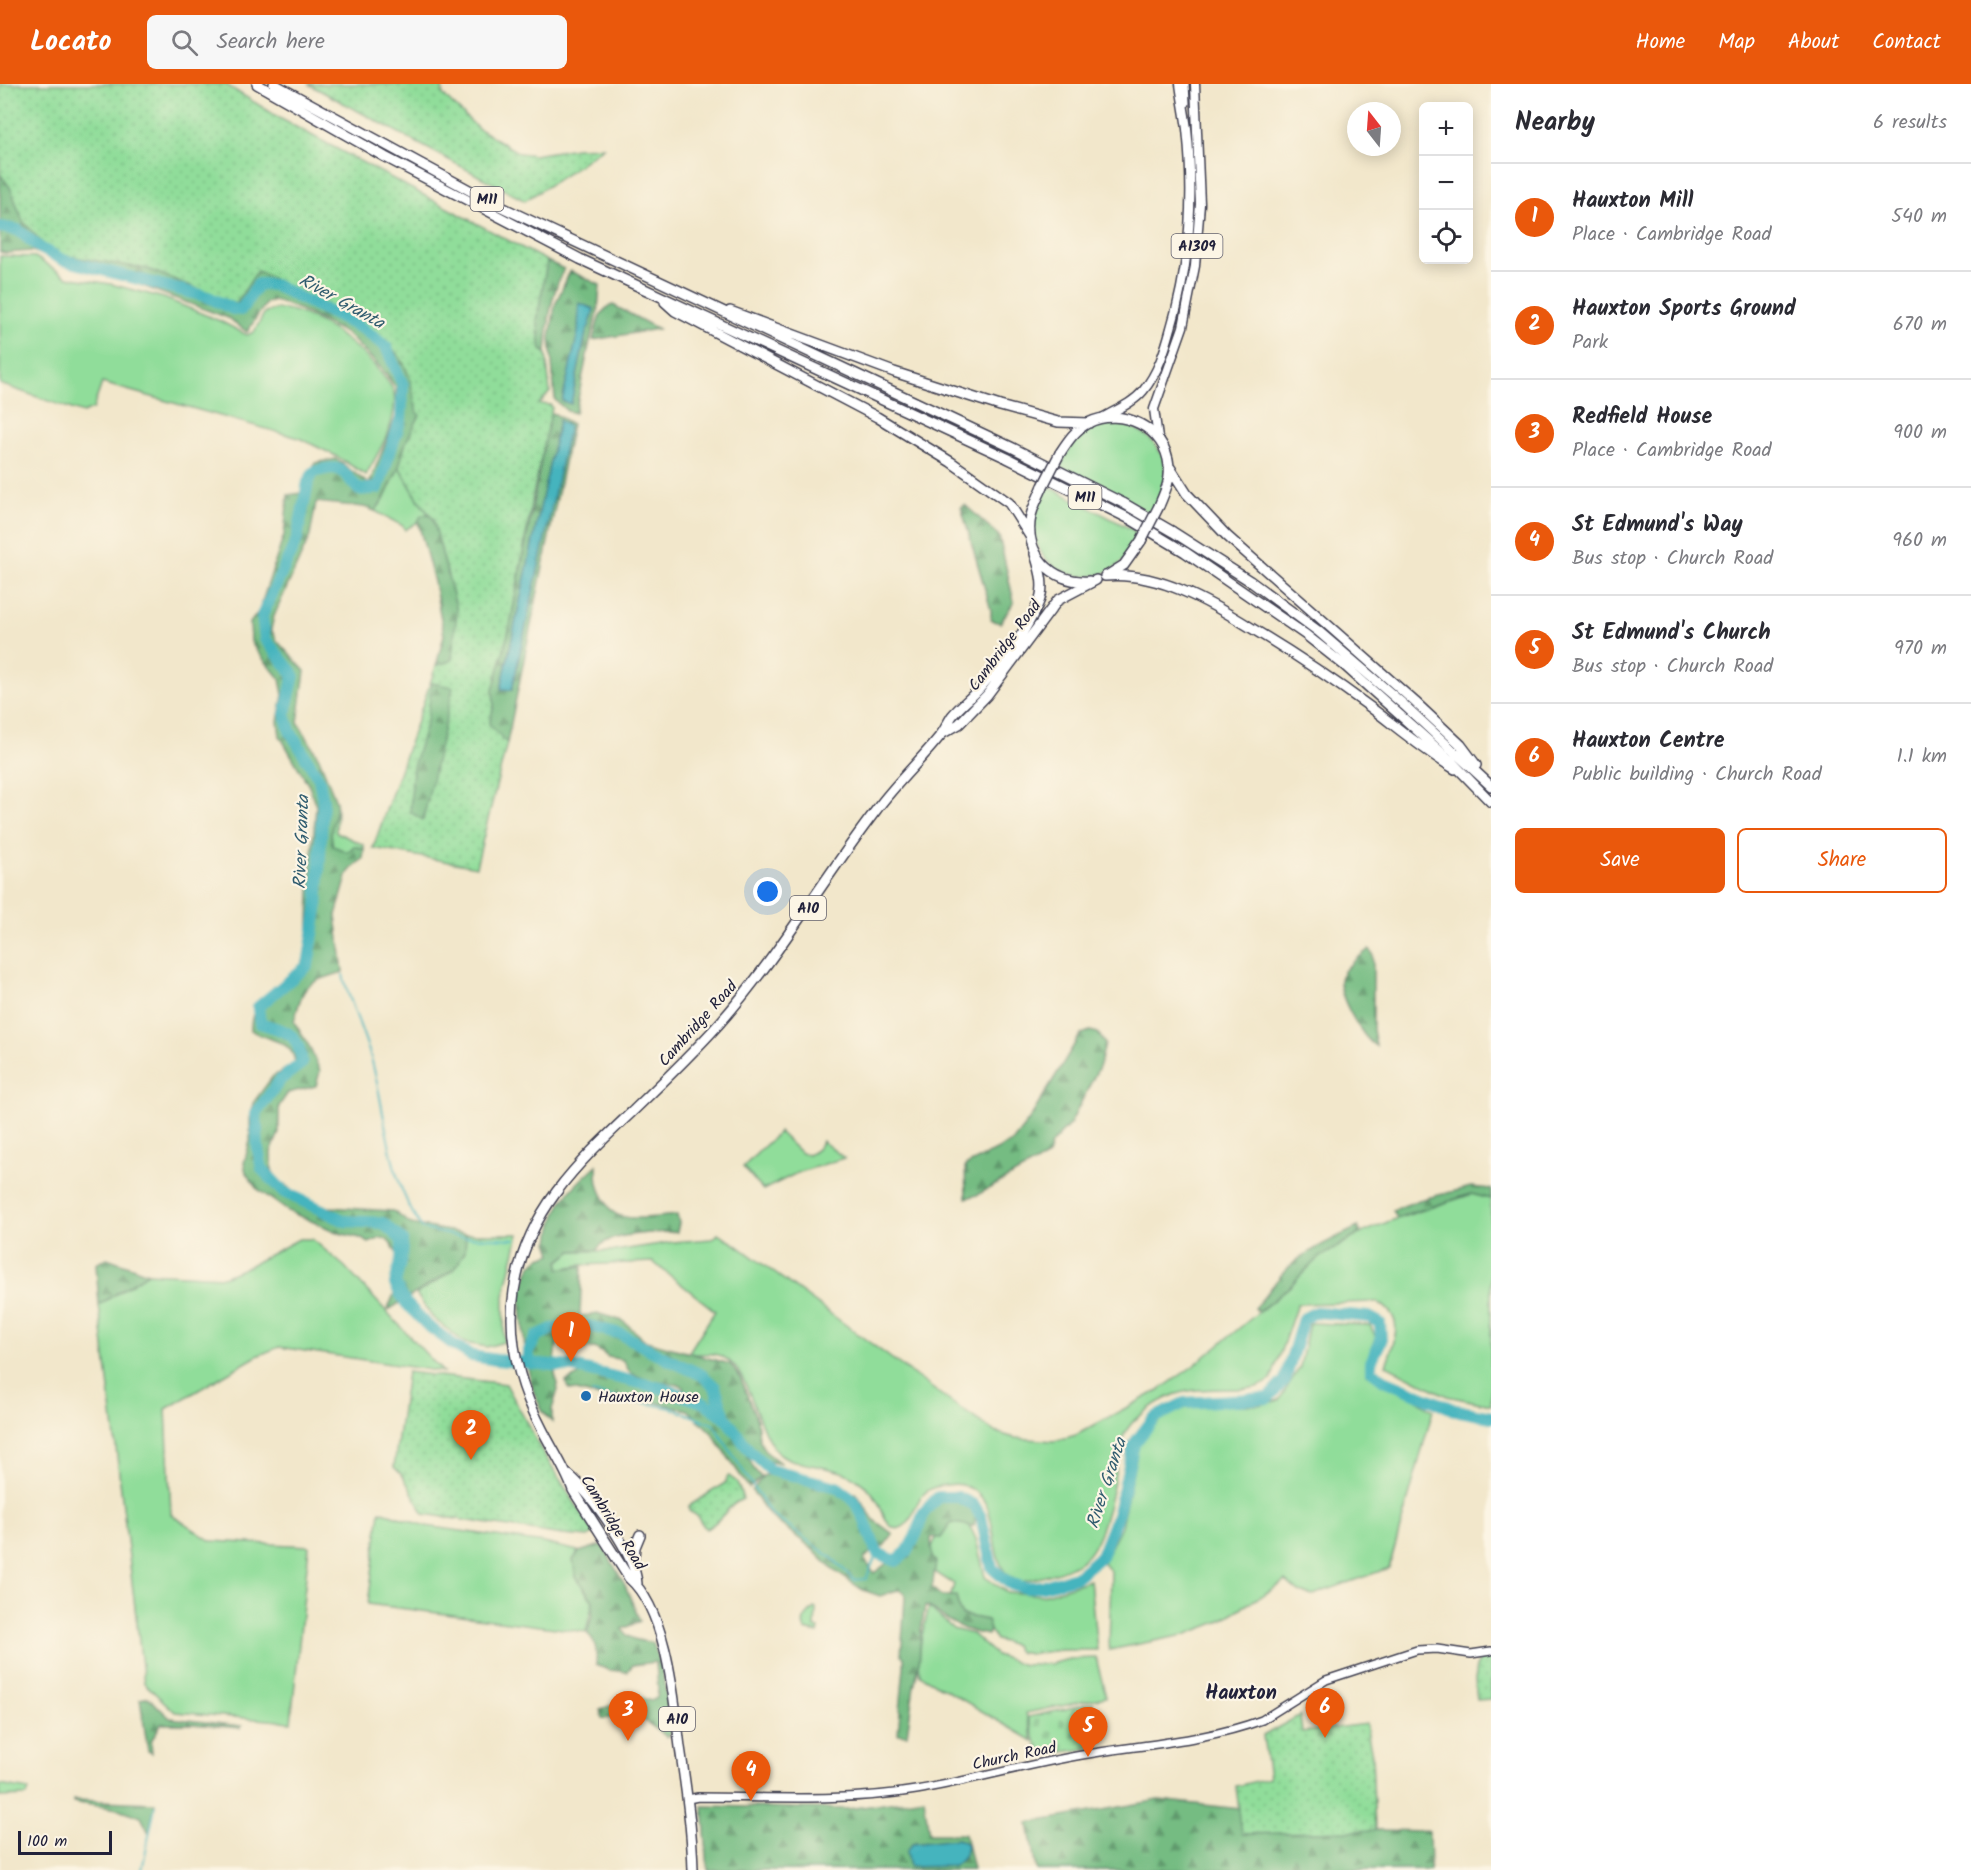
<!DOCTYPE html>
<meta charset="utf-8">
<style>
:root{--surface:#fff;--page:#f7f7f7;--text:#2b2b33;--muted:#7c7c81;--line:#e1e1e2;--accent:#ea580c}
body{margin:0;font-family:Kalam,sans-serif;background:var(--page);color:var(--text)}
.controls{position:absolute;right:18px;top:18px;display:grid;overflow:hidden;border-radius:9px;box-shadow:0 3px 15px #0003}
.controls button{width:54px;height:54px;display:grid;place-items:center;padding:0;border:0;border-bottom:2px solid var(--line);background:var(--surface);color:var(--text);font:30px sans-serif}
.compass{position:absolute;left:1347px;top:18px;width:54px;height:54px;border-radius:50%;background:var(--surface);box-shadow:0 3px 15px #0003;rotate:343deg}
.scale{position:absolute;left:18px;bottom:15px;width:94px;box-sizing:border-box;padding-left:6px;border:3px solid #22223b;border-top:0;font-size:16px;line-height:21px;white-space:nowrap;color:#22223b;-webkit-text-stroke:4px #fcf5e5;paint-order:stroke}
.you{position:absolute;left:768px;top:808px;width:21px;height:21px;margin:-15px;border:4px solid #fff;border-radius:50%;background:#1a73e8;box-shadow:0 0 0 9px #1a73e833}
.badge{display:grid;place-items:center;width:39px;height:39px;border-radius:50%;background:var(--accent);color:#fff;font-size:20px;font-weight:700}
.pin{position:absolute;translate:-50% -50px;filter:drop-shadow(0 2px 3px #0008)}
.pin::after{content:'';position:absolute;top:32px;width:21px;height:18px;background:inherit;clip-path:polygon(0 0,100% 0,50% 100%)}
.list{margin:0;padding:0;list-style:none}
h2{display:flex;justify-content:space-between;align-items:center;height:78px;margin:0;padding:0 24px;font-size:26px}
h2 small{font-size:20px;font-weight:400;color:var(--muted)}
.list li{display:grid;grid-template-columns:39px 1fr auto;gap:18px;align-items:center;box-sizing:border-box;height:108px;padding:0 24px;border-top:2px solid var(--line)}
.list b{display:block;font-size:22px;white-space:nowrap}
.list p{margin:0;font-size:20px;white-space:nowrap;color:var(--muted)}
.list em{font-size:20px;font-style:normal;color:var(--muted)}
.actions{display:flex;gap:12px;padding:18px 24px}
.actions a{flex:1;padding:14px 0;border:2px solid var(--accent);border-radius:9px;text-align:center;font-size:21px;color:var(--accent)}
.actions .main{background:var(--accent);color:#fff}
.icon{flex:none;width:33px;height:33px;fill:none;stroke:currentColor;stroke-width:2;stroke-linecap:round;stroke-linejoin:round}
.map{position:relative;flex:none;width:1491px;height:1786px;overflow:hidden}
header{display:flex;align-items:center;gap:36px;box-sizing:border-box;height:84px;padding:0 30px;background:var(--accent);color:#fff}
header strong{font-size:28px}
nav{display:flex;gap:33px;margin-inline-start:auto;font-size:21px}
.search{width:420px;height:54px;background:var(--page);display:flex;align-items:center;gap:15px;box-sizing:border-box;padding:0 21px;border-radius:9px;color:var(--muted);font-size:22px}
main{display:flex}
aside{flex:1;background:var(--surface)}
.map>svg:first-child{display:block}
.grass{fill:#90dd9a;stroke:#59806a;stroke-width:1.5}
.forest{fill:url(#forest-firs);stroke:#4b6f5e;stroke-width:1.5}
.cemetery{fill:url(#cemetery-stones);stroke:#59806a;stroke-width:1.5}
.park{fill:url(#park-dots);stroke:#59806a;stroke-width:1.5;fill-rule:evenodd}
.water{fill:#45b4be;stroke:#346b7c;stroke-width:1.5}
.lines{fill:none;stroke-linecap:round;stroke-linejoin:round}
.stream{stroke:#45b4be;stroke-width:2}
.river{stroke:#45b4be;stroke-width:12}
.minor-casing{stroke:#414051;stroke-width:10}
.major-casing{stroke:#414051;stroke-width:11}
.highway-casing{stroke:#414051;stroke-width:12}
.minor{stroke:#fff;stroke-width:7}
.major{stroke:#fff;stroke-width:8}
.highway{stroke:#fff;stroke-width:9}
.highway-bridge-casing{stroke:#414051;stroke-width:12;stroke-linecap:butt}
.highway-bridge{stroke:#fff;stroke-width:9}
.poi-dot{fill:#1f6fb2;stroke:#fcf5e5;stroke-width:2}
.labels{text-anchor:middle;stroke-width:4.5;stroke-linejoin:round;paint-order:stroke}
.shield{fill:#fcf5e5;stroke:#63616e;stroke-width:1.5}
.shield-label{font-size:15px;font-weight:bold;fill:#22223b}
.street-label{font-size:16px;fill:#22223b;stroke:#fcf5e5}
.poi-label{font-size:16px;fill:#22223b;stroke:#fcf5e5;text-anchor:start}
.water-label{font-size:18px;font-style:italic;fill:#305c6f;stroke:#fcf5e5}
.quarter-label{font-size:20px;font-weight:bold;fill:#22223b;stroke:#fcf5e5}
</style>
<header>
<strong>Locato</strong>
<div class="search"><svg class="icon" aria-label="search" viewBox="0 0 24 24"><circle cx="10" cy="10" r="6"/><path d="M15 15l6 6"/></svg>Search here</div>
<nav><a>Home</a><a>Map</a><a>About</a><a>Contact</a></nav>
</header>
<main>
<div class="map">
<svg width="1491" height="1786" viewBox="0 0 1491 1786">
<defs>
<pattern id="forest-firs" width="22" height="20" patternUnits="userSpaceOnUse" patternTransform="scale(1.5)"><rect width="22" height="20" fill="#74bc82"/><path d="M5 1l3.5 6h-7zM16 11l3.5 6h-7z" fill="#5f986c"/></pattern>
<pattern id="cemetery-stones" width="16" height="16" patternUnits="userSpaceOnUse" patternTransform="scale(1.5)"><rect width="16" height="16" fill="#90dd9a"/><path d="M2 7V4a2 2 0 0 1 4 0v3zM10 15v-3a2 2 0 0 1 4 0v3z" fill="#7cbd86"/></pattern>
<pattern id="park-dots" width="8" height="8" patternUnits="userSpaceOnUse" patternTransform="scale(1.5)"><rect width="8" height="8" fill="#90dd9a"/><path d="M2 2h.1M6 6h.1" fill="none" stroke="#7cbd86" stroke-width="1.8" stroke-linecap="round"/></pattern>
</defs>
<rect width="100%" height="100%" fill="#fcf5e5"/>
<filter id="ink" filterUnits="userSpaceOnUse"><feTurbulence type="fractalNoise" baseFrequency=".0167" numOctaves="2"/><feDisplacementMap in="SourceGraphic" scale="12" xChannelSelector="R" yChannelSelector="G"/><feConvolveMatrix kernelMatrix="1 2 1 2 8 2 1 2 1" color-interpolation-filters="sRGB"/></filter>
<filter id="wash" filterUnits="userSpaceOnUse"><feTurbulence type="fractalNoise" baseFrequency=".008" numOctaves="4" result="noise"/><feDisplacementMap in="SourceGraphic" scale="24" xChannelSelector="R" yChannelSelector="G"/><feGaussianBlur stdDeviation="1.35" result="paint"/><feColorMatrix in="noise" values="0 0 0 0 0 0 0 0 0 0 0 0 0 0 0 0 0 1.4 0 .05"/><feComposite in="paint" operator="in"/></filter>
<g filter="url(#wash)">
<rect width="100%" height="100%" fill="#f2e7cb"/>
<path class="grass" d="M0,172l35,1 32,20 44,7 53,14 56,23 27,14 7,-3 11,-20c4,-1 9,-3 13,-3 34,-1 84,40 104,65 4,6 11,12 12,19 4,30 -14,56 -28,82l-30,-19 -37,-18 -197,-55 -9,26 -10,4 -83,-29z
M1111,339c31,1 61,27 53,60 -2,11 -9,21 -13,31l-91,-47c11,-26 21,-41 51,-44z
M399,383c11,17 19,37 34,51l-6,-4 -6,2 -3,6 -13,8 -2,-4 -28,-15 9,-12z
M1048,402l91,47c-5,10 -9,21 -16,28 -34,34 -95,8 -89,-41 1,-11 9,-24 14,-34z
M337,722l-1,26 28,13v4l-10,-3 -6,6 -15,-5c-4,-14 -1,-28 4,-41z
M779,1048l22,21 7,2c7,-4 12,-7 14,-14l22,17 -47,15 -34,17 -20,-23z
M1472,1110l19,5v206l-44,-9 -61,-31c9,-25 20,-48 -9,-63l-80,2 -26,76c-15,10 -22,8 -39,9 -34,0 -58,-1 -86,22 -4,4 -10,7 -14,12 -14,16 -14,31 -17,51 -3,21 -15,75 -34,87 -18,12 -39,16 -60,21 -3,-1 -8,-3 -12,-6 -25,-21 -4,-77 -44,-90 -5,-2 -12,-2 -18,-1 -38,2 -27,36 -47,43 -13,5 -18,-21 -24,-29 -4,-8 -11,-14 -19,-19 -23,-18 -66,-10 -83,-32 -18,-22 -24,-78 -51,-91 -10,-5 -24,-3 -36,-2l28,-44 -62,-49 -73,3 -21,4v-7l13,-11h43l58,-9 39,-3 6,-5 17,10 216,158 44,30 20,6 39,3 22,-6 83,-45 33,-23 96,-79 29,-29 44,-26 29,-12z
M466,1150h53l-15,62v46l-17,5 -22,-4 -32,-25 -17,-24c28,-18 48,-24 50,-60z
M299,1155h13l32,27 99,106 -164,-25 -22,9 -91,53 5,105 40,27 98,5 -18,176 -116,-10 -31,-29 -45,-378 49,-32 75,4 24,-10z
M1309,1239l61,2 6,13 -10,27 1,9 43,21 23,15 -44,158 -76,27 -14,-3 -13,-11 -68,41 -34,13 -75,15 2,-79 -8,-8 18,-37 18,-82 15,-19 22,-15 30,-5h54l19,-5 21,-33z
M380,1427l46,15 118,17 34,8c-11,20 3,34 15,50l-7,31 -218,-28z
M946,1434h20l10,21 9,38 22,15 36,3 47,-15 7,70h-36l-31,4 -12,-2 -4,-7 -18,-5 -10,-16 -24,-8 -13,-14 5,-18 -24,-15c-4,-16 9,-38 16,-51z
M929,1523l24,22 19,5 24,21 28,10 26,-1 19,-5 27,-1 10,39 -80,16 7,28 -113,-66c-3,-23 3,-46 9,-68z
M814,1524h2l-1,20 4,1 -1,4 -13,-3c-5,-10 2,-15 9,-22z
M0,1701l29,5 -2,6 -27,1z"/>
<path class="forest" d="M0,90l10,13 13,34 39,34 86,14 88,35 21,-33c36,18 121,55 143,87 11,16 15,38 20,57l-14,27 -7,25 -15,32 -9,12 -11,-4 -48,-5 -6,34 -36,80 -3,13 6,12 28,30 -7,51 21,36 17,43c3,14 -9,26 -3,45l15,6 6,-6 10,3 -1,10 -8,6 -7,8 -12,42 7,57c-39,12 -39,11 -49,50l15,24 11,25 -4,15 -28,7 -9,13v27l-8,19 1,18 5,9 20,15 31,13 65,4 18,13 55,10 -1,17 -10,18 -68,42 7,-17 -1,-9 4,-31 -5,-9 -6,-6 -5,-1 -12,5 -9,-5 -21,-5 -51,-22 -32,-23 -10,-15 -2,-10 6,-22v-22l3,-16 20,-27 22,-12c-1,-26 -29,-22 -44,-34 -2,-41 49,-42 57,-81l3,-82 5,-61 -7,-20 -29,-50 -2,-15 5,-26 -3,-16 -24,-29 -5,-8 -1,-19 9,-12 25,-76 4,-40 14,-2 13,-30 21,-4 33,25 28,-70 -1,-26 -15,-20 -34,-34 -46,-24 -27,-10 -8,3 -19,29 -19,-14 -96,-36 -100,-31 -26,2 -6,-1z
M547,177l17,8c-14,27 -16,54 -18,84l-5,-3 -4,-30z
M570,187l30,14 -2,25 -8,31 -15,72 -8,-2 -12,-11 -5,-62 5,-33z
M613,221l45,24 -65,11c4,-13 5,-31 20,-35z
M550,329l5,1 17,10 -65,319 -18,-18 5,-20 -1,-15 17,-64z
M965,421l34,31 15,66 -14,21 -9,-3v-10l-30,-103z
M427,430l6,4 24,92 -5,50 -16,6 8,-31 -10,-53 -16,-60 3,-6z
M431,599l23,3 -31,135 -13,-8 3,-46 14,-46z
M1369,865l4,5v76l3,16c-14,-7 -41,-55 -35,-70 5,-11 19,-19 28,-27z
M1090,947l8,2 7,11 -5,21 -30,59 -19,20 -3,12 -71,39 -11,3 -1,-32 47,-24 17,-22 48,-80 5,-6z
M597,1081c0,16 0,21 8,35 2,4 4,9 8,12 12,11 49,4 64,3l2,8 -2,9c-19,1 -71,0 -80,18l-25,1 -13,10v8l23,-3 -2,50 20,-2 23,7 23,20 84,23 10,13 17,43 2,18 6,13 15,12c-12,1 -21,-9 -34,-10l8,16 7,8 -12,11 -38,-56 -23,-22 -51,-12h-33l-35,-9 -4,-7 14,-7 8,-9 16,10 16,-2 33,16 26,7 11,-2 -8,-10 -31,-4 -20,-8 -7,-13 -15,-3 -13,-9 -14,1 -15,-3 -8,-7 -4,29 4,22 -6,19v13l-9,-10 -9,-19 -8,-32 -6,-67 11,-29 9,-7 12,-4 -4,-12h2c3,-38 20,-53 47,-77z
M1471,1103l20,2v10l-20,-5 -74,24 -4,-8 26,-10z
M1358,1143l3,6 -44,26 -29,29 -30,24 -4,-4c13,-12 21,-28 34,-40 20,-18 45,-29 70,-41z
M107,1174l41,15 -49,32 -3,-41z
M774,1389l48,11 23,10 11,-1 18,27 19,14 -9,12 -13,6 -7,7 10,14 13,-10 23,-5 14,-39 14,-18h23l15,14 -2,11 -23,-3 -10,15 -10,-1 1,20 4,5 -4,26 9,8h15l3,13 3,6 25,5 3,10 -2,5c-15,-2 -34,-9 -46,-19 -7,-5 -8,-8 -17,-10l-4,24 -2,35 -5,21 -7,49 -9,-1 6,-68v-9l-3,-1 4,-59 -1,-5 -6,-2 -18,6 -17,-6 -30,-20 -23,-23 -40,-31 -18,-25 11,-15z
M602,1461l23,40 15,36 -18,8c6,11 19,12 31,14l9,25 10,63 -5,6 -25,-18 -40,-1 -2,-9 39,-12 12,4 6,-3 1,-9 -2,-27 -23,3 -6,7 -18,-2 -13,-5c1,-13 1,-22 -9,-32l5,-18 1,-14 -17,-25 -3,-16 6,-8z
M148,1613l22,21 72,8 -2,2 -48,-4h-31l-10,17 1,12 -4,-2 -8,-52z
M924,1714l5,36h36l8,36h-265l-5,-64 145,3z
M73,1716l82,3 -6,30 -8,-16 -23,-8 -40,-6 -5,-1z
M1159,1716l81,9 3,25 132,-4 54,1 1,39h-394l-8,-47z"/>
<path class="cemetery" d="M1093,1619l1,45 -48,6 -8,-4 -10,-33z"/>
<path class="park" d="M0,0h225l58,36 264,141 -10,59 4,30 5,3 4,39 -11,12 12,1 1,3 -18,82 -24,136 -17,64 1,15 -5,19 18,19 -31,124 -103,-19 63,-182 16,-6 5,-50 -24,-92c-14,-14 -23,-34 -34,-51l7,-25 14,-27 -3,-2c-4,-18 -6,-41 -18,-57 -25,-32 -104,-66 -142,-85l-21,33 -88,-35 -86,-14 -19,-11 -20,-23 -13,-34 -10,-13zM432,599l21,4 -30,133 -13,-8 3,-45 14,-46z
M308,0h134l1,11 36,34 40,24 15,2 42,-7 27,-1 -31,23 -47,31z
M407,1288l99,12 37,69 51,80 -6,4 -26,-2 -138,-21 -21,-38 -9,-9z
M729,1392l8,6 6,17c-15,5 -22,23 -37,30l-10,-14 -7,-4v-5l36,-23 2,-6z
M1485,1572h6v43l-14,1c-1,-14 -7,-37 8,-44z
M1300,1631l2,17 64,-8 6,31 3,75 -133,4 -6,-48 33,-8 -6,-42z"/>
<path class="water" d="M579,219l15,6 -4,15 -4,9 -15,71 -9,-3 16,-69z
M559,336l10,7 -57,263 -11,-1z
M957,1755l9,4 1,4 -3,10 -10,9 -45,1 -3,-15 6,-8z"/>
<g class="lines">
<path class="stream" d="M343,891c7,29 20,55 28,83 16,56 16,123 52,171l37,8 55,2
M592,1309l79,15 42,16 58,90 61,44 22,22 12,-1 11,-26
M142,1786l13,-64"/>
<path class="river" d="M0,143l18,3 22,18 23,12 145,37 25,12 8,1 17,-26 16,1 89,44 23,18 17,38 -2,34 -23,69 -19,2c-18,-20 -17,-27 -45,-18l-6,10 -11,57 -35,77 3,23 29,36 -9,39 5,17 29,48 4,21 -6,110 -9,55 -50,42 2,16c27,9 38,8 42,40l-21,16 -25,34 2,37 4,19 22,23 61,29 38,2 19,17v14l-7,30 10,18 22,23 27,20 18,11 25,4 76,7 88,21 44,15 20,14 24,33 21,20 67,17 16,12 10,17 14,37 19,8 11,-9 9,-17 8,-23 14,-15h20l16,8 7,12 11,51 17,15 17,5 17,-2 33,-9 25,-21 17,-43 16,-69 20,-26 30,-15 84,-5 17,-18 18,-61 13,-7 53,5 11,6 1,18 -10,21v8l13,10 71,30 36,7
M530,1278l-2,-10 9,-16 15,-7 37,-3 32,8 46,25 35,16 13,12 10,30"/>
</g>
</g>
<g filter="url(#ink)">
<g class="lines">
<defs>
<path id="minor" d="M1185,0l1,19
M688,1715l10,-2c73,0 146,5 218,-7 59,-10 118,-28 178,-37 56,-9 114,-13 168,-33l64,-40 91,-30 20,-1 34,5 20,-3"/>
<path id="major" d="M1102,334c14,-8 31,-15 41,-27 15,-18 22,-41 28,-63 19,-63 23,-133 16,-199 -2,-15 -5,-30 -7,-45
M1158,354l-4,-29 29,-82 12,-61 5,-62 -5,-120"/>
<path id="highway" d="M257,0l128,73 195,102 427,199 123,61 55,33 121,83 38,30 106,95 41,42
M274,0l219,119 520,245 110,55 50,29 77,49 68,50 86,74 87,81
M665,218l10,9 202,106 74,45 58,41 21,33
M730,227l164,61 106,34 58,16 31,1
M1060,369c8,-12 15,-23 28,-30 33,-17 78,5 81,43 2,14 -5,28 -10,40
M1169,382l18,28 40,42 188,166 46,43 15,20
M1043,402c-4,10 -10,20 -12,30 -8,37 21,68 58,65
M1108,491l16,-10 17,-24
M1105,492c52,-5 105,26 148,53 40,24 79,50 117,78 28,21 55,44 85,62
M943,649l16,-9 28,-29 71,-95 38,-20
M569,1391c22,19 67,80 68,109
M633,1481l2,-18 5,-12
M693,1786c-1,-41 -7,-82 -13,-123 -6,-48 -13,-136 -51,-169l-56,-88c-8,-22 -21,-41 -31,-61 -22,-42 -35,-90 -28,-138 12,-80 64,-128 120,-181 29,-28 57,-55 84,-85 60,-67 104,-145 159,-216 19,-26 43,-48 63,-73 5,-6 8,-14 12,-20 8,-10 19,-18 28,-28 22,-25 45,-54 58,-84 8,-17 2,-34 -3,-50"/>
</defs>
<use href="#minor" class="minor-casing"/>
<use href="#major" class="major-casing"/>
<use href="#highway" class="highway-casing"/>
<use href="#minor" class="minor"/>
<use href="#major" class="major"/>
<use href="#highway" class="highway"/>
<defs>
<path id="highway-bridge" d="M1043,402l17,-33
M1141,457l18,-35"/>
</defs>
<use href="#highway-bridge" class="highway-bridge-casing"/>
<use href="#highway-bridge" class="highway-bridge"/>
</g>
</g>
<circle class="poi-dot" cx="586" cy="1312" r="6"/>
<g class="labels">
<g class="shield">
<rect x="470.5" y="103" width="33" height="24" rx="4.5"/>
<rect x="1171.5" y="150" width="51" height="24" rx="4.5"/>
<rect x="1068.5" y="401" width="33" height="24" rx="4.5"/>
<rect x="790" y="812" width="36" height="24" rx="4.5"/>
<rect x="659" y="1623" width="36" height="24" rx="4.5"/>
</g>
<g class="shield-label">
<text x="487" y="120">M11</text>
<text x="1197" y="167">A1309</text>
<text x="1085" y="418">M11</text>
<text x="808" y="829">A10</text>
<text x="677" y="1640">A10</text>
</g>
<g class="street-label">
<text transform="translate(1004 561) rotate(-53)" y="6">Cambridge Road</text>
<text transform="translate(697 939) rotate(-48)" y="6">Cambridge Road</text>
<text transform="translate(614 1438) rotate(58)" y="6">Cambridge Road</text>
<text transform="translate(1014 1671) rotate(-12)" y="6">Church Road</text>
</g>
<g class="poi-label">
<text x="598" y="1318">Hauxton House</text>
</g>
<g class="water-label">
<text transform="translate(342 217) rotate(29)" y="6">River Granta</text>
<text transform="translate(301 758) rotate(-88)" y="6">River Granta</text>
<text transform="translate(1106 1399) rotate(-72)" y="6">River Granta</text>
</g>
<g class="quarter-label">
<text x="1241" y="1615">Hauxton</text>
</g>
</g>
</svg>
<div class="controls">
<button>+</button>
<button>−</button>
<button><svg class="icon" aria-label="locate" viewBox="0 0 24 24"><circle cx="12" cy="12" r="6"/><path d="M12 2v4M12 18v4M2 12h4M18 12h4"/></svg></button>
</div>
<svg class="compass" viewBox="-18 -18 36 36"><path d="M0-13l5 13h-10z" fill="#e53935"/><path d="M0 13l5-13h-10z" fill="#7c7c81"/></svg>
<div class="scale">100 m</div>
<div class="you"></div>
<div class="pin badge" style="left:571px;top:1278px">1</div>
<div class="pin badge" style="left:471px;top:1376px">2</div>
<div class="pin badge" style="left:628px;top:1657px">3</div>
<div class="pin badge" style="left:751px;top:1717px">4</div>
<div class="pin badge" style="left:1088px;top:1673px">5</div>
<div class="pin badge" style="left:1325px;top:1654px">6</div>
</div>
<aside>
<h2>Nearby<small>6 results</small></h2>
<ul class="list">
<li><span class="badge">1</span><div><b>Hauxton Mill</b><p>Place · Cambridge Road</p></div><em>540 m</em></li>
<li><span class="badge">2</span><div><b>Hauxton Sports Ground</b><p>Park</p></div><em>670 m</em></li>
<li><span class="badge">3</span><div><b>Redfield House</b><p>Place · Cambridge Road</p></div><em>900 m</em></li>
<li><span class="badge">4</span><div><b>St Edmund's Way</b><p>Bus stop · Church Road</p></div><em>960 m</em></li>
<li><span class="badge">5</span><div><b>St Edmund's Church</b><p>Bus stop · Church Road</p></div><em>970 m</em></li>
<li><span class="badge">6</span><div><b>Hauxton Centre</b><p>Public building · Church Road</p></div><em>1.1 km</em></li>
</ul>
<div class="actions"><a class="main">Save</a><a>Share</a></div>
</aside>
</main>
